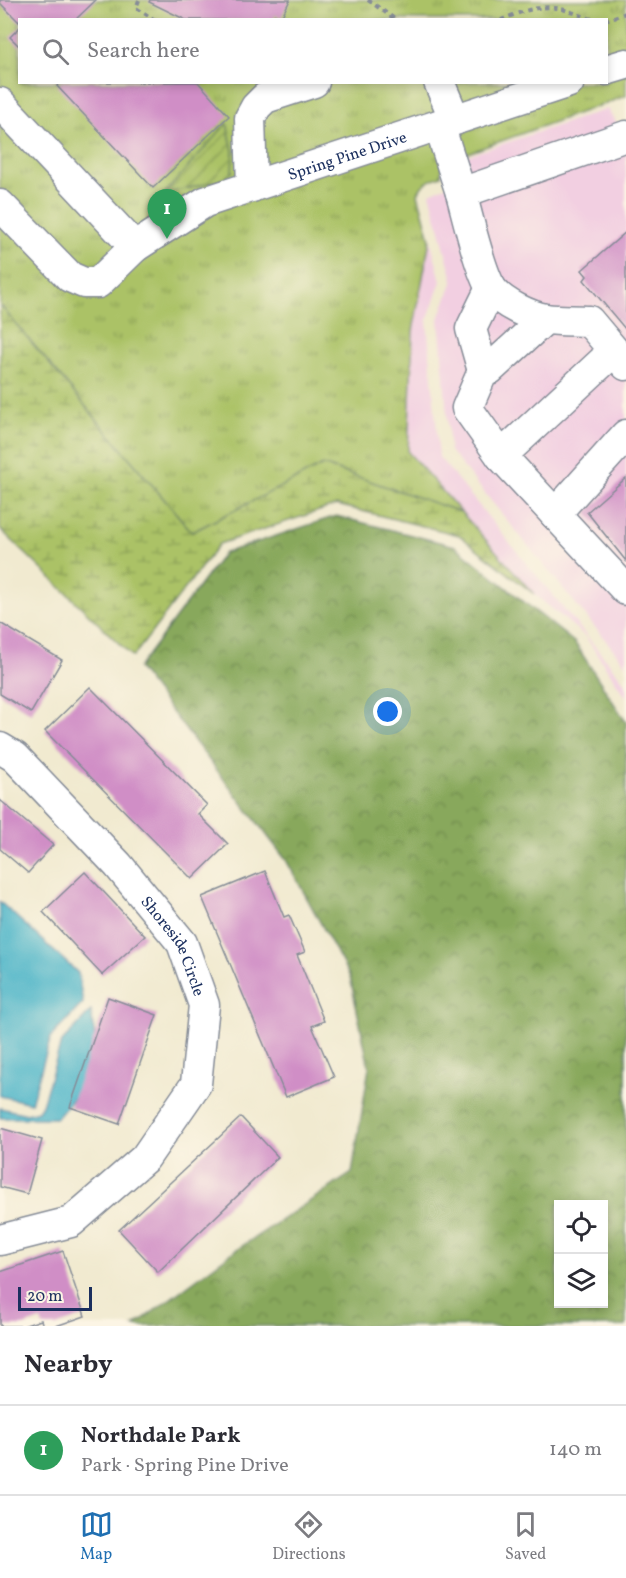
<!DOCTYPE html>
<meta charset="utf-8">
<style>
:root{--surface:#fff;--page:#f2f2f3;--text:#2b2b33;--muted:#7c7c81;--line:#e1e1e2;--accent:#1f6fb2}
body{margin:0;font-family:Vollkorn,serif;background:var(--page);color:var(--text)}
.controls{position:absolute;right:18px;bottom:18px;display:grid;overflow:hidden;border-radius:0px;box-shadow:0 3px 9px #0003}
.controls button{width:54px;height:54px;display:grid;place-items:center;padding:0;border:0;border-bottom:2px solid var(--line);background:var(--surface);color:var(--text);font:30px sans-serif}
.scale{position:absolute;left:18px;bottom:15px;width:74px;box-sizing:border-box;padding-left:6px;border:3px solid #1b2f5e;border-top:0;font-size:16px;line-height:21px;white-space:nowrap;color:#1b2f5e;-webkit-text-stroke:4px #fcf5e5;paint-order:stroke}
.you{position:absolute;left:388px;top:712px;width:21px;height:21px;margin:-15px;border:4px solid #fff;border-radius:50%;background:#1a73e8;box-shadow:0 0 0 9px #1a73e833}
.badge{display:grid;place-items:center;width:39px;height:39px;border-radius:50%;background:var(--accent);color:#fff;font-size:20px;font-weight:700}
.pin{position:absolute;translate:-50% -50px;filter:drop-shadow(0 2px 3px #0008)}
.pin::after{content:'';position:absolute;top:32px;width:21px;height:18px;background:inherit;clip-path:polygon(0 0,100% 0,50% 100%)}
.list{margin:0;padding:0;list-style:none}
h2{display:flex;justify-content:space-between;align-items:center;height:78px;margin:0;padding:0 24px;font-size:26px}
h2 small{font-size:20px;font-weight:400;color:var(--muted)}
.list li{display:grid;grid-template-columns:39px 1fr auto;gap:18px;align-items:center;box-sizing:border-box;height:90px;padding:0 24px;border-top:2px solid var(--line)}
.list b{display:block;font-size:22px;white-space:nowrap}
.list p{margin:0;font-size:20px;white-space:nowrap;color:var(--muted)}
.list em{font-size:20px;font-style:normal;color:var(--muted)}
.icon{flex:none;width:33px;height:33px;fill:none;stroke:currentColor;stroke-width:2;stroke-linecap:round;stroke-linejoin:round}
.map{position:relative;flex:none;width:626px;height:1326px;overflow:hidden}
.search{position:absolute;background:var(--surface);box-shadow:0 3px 9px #0003;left:18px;right:18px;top:18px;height:66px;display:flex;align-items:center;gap:15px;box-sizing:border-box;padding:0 21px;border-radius:0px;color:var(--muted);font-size:22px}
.sheet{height:168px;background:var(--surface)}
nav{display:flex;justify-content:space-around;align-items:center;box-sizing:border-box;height:84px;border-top:2px solid var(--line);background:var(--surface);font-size:16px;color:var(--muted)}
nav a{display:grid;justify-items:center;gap:3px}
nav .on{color:var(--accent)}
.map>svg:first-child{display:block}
.built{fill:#f2cfe1}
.forest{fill:url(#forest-crowns);stroke:#526c5c;stroke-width:1.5;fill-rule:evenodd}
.wetland{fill:url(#wetland-marsh);stroke:#637862;stroke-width:1.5}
.park{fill:url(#park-tufts);stroke:#637862;stroke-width:1.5;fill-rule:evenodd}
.garden{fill:url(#garden-furrows);stroke:#637862;stroke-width:1.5}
.water{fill:#4ab4c8;stroke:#327293;stroke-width:1.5}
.building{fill:#d08ec6}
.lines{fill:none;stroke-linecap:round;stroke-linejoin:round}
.minor-casing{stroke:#868c97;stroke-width:33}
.path{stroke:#868c97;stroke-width:4;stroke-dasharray:4.5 4.5;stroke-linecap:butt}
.minor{stroke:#fff;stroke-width:30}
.labels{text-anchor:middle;stroke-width:6;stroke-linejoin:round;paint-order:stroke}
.street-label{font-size:16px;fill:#1b2f5e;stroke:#fcf5e5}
</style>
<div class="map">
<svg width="626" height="1326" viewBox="0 0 626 1326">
<defs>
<pattern id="forest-crowns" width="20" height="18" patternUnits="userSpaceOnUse" patternTransform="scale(1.5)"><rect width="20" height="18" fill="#88a85b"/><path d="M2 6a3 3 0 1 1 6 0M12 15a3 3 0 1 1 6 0" fill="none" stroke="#6e894e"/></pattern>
<pattern id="wetland-marsh" width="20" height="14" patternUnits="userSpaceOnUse" patternTransform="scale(1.5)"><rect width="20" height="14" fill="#abc266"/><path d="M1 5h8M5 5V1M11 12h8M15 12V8" fill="none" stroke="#8a9e57"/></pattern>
<pattern id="park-tufts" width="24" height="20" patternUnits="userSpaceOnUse" patternTransform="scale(1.5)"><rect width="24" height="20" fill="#abc266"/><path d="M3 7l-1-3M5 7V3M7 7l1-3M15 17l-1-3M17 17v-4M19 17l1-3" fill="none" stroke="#8a9e57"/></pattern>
<pattern id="garden-furrows" width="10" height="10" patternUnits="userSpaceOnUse" patternTransform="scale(1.5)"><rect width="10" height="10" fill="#abc266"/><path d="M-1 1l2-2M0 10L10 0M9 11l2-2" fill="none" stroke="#8a9e57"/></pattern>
</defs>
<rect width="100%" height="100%" fill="#fcf5e5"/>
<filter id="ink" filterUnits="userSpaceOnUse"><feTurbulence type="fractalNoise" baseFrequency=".0167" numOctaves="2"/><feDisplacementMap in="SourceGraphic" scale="12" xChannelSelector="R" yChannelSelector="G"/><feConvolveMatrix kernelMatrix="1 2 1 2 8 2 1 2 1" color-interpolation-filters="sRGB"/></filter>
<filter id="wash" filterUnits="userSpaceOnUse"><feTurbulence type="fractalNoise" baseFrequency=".008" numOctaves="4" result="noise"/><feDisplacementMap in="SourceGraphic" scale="24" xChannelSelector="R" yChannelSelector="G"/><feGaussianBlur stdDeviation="1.35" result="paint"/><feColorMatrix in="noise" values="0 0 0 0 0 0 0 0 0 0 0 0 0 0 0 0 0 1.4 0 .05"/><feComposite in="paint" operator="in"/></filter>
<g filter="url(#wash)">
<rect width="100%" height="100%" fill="#f1ead0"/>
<path class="built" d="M607,109l11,16 8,-2v542l-176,-214 -11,-132 14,-39 -23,-87 40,-18 -7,-18z
M430,239l11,42 -14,40 12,136 187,227v13l-41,-61 -51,-42 -126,-142 5,-121z"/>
<path class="forest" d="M336,516l119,30 120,97 51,79v604h-492l93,-70 125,-83 17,-106 -19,-90 -64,-117 -148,-192 86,-115zM558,1204h46v100h-46z"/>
<path class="wetland" d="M0,305l192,227 131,-67 138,47 73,82 -75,-59 -122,-30 -118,39 -86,113 -133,-128z"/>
<path class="park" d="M0,0h626v96l-183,66 -2,14c-10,4 -19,6 -23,18l12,45 -17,92 -5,121 53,60 -138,-47 -131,67 -192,-227zM20,20h586v62h-586z"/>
<path class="garden" d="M227,123l6,28 -1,21 -10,8 -58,14z"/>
<path class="water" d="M0,902l78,71 5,30 -32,34 -20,66 -31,-7z
M91,1011l8,57 -42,50h-57v-10l27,6 11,-3 4,-6 19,-62z"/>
<g id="blocks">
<path class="building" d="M0,0h96l-21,20h-55v3l-20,-20z
M150,0h140l-9,18 -6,-3 -2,5h-87l-37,-18z
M20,27v20l-10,-10z
M62,82h136l31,34 -76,72 -96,-102z
M626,232v98l-42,-50 3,-4 -5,-6z
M626,478v83l-39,-49z
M0,623l62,37 -31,53 -31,-19z
M90,687l117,118 -9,9 30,30 -36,35 -147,-148z
M0,800l53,45 -25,28 -28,-24z
M265,871l19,46 5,-2 16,37 -8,3 27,66 -12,5 22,51 -48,20 -84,-200z
M85,872l60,64 -43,39 -59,-63z
M108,997l49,18 -38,109 -49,-17z
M241,1117l37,40 -120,115 -39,-42z
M0,1128l42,12 -15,54 -27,-7z
M63,1251l22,65 -29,10h-13l-2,-6 -18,6h-23v-54z"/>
</g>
</g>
<g filter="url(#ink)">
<use href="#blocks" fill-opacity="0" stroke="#868c97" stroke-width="1.5"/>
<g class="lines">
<defs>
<g id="minor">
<path d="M606,70l20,-6"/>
<path d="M439,82l16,38"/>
<path d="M0,103l135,144"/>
<path d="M439,125l22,68"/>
<path d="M626,136l-165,57c6,21 20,83 32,98 11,13 36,25 53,28 14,2 29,1 43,2l37,44"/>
<path d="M252,187l-2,-69 6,-11 9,-9 49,-16"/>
<path id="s1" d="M0,205l70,72 14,6h14l37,-36 70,-45 364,-120"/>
<path d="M483,371l-12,-42 20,-41"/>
<path d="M626,435l-71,79 71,76"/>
<path d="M501,456l-34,-48 16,-37 6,-1 56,-51"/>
<path d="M555,514l-54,-58 113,-105"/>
<path id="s2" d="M0,748l15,9 103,108 64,78 22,62 -8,79 -51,74 -74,64 -71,18"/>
</g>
</defs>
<use href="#minor" class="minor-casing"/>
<path class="path" d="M139,0l-3,8 19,12
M368,0l28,20
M501,20c17,-7 36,-15 55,-12 14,2 26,9 41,12
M605,20l21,-7"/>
<use href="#minor" class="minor"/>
</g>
</g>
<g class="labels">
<g class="street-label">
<text dy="6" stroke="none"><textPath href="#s1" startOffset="414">Spring Pine Drive</textPath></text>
<text dy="6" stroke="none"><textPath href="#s2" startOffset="266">Shoreside Circle</textPath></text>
</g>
</g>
</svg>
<div class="controls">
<button><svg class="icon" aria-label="locate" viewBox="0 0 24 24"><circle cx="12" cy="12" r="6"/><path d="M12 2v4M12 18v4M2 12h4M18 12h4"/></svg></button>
<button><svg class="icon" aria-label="layers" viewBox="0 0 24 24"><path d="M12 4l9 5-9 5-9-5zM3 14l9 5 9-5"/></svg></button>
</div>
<div class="scale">20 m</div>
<div class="you"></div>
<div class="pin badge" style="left:167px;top:239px;background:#2e9e5b">1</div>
<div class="search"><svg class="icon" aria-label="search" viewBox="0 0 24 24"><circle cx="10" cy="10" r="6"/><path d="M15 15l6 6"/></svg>Search here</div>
</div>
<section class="sheet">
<h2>Nearby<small></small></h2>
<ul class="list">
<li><span class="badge" style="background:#2e9e5b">1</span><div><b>Northdale Park</b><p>Park · Spring Pine Drive</p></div><em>140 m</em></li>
</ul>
</section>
<nav>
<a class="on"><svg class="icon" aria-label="map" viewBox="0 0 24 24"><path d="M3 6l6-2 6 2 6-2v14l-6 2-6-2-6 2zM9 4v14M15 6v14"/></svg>Map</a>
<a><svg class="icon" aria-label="directions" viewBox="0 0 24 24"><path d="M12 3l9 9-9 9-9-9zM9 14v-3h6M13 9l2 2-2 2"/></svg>Directions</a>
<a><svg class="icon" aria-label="saved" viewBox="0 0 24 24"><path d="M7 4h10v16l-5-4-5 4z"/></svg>Saved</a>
</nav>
